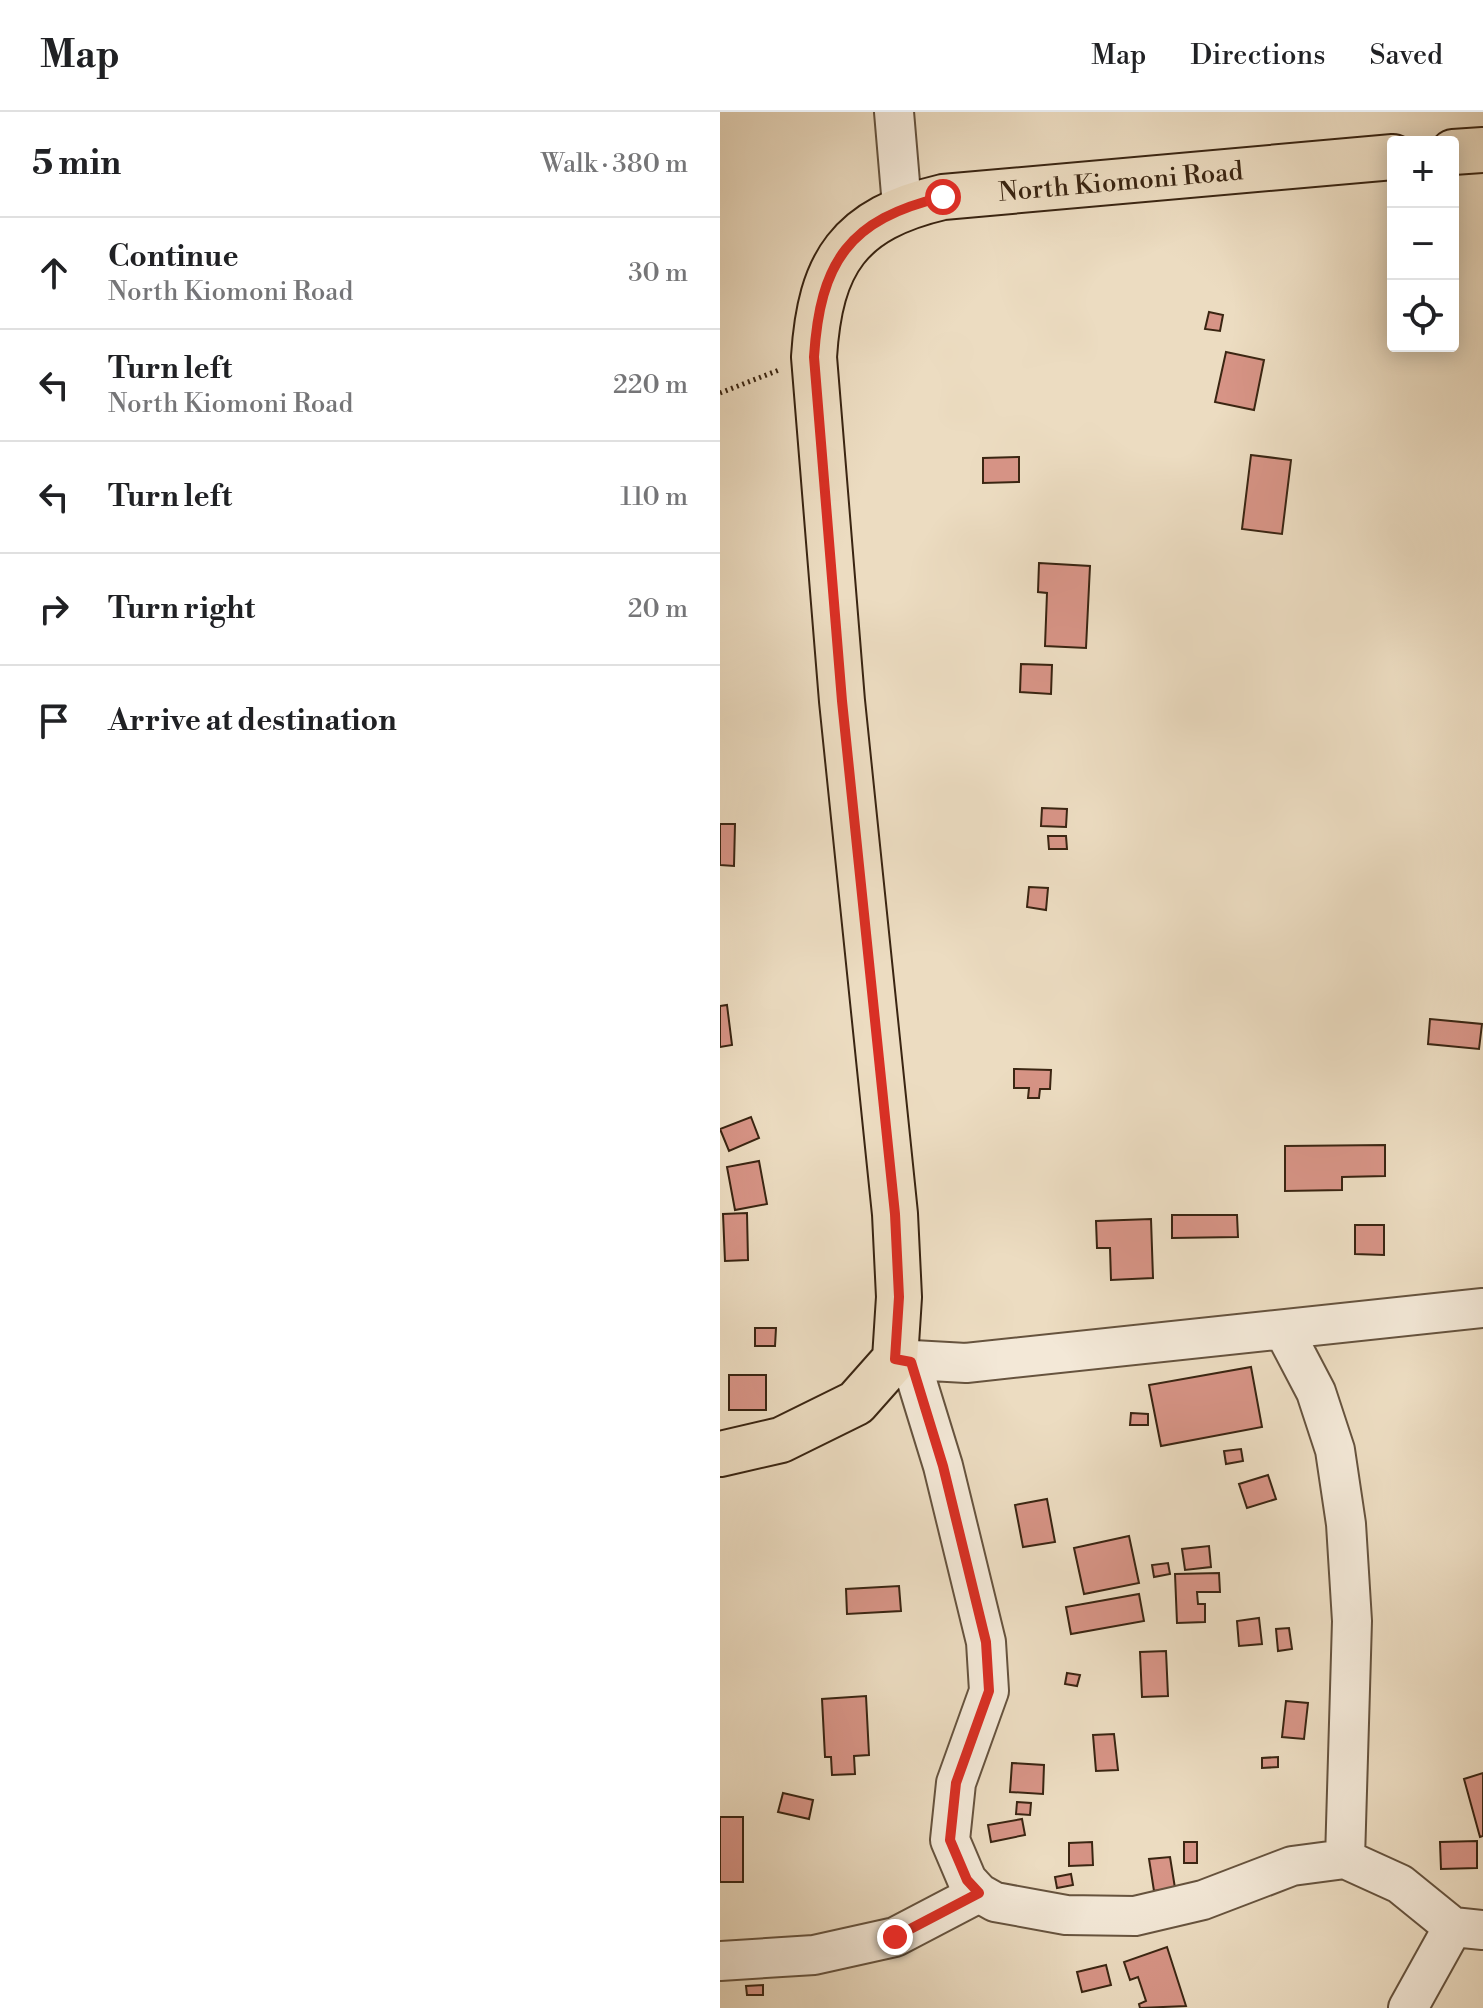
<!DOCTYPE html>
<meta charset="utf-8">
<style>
:root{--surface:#fff;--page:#f2f2f2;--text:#202124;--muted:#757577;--line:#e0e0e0}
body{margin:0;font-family:"Libre Bodoni",serif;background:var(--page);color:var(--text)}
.controls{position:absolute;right:24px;top:24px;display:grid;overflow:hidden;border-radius:8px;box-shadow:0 4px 20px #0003}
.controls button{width:72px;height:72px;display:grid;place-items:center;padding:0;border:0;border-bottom:2px solid var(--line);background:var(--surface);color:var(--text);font:40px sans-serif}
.stop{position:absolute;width:24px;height:24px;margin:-18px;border:6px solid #d93025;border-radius:50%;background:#fff}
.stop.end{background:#d93025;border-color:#fff;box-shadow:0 2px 8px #0008}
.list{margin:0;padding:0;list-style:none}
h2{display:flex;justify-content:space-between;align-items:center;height:104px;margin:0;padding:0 32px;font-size:34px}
h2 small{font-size:26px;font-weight:400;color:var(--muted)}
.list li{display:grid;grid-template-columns:52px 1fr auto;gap:24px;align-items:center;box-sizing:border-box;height:112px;padding:0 32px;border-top:2px solid var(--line)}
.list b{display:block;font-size:30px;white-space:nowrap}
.list p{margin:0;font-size:26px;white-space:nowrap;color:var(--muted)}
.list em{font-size:26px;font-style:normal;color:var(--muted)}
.icon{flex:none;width:44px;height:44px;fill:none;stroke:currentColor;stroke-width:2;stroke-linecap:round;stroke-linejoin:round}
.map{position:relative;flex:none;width:763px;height:1896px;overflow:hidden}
header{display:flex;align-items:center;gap:48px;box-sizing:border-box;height:112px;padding:0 40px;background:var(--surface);border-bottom:2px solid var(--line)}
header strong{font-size:38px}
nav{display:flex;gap:44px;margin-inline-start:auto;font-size:28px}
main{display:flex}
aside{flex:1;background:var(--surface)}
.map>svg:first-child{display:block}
.building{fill:#d79486;stroke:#3a2512;stroke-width:2}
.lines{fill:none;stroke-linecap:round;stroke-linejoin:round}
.minor-casing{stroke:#66533e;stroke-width:42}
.major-casing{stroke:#3a2512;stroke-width:48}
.path{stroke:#3a2512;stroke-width:5;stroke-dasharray:2 4;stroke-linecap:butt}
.minor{stroke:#f3e8d7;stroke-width:38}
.major{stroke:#ecdcc1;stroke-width:44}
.route{stroke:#d93025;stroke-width:10}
.labels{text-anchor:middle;stroke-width:6;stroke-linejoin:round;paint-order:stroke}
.street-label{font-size:26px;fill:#3a2512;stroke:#f3e8d7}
</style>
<header>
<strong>Map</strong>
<nav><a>Map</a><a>Directions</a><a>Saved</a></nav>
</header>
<main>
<aside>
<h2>5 min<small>Walk · 380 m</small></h2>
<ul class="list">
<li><svg class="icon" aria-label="ahead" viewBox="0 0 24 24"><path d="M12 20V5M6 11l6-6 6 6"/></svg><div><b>Continue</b><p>North Kiomoni Road</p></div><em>30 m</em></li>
<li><svg class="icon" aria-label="left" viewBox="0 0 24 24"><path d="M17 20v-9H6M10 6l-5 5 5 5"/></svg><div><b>Turn left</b><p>North Kiomoni Road</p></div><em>220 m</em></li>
<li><svg class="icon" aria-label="left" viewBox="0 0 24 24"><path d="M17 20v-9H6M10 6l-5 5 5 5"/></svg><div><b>Turn left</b></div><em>110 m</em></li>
<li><svg class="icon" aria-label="right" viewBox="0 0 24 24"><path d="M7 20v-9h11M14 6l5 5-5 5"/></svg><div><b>Turn right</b></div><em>20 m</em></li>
<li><svg class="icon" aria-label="arrive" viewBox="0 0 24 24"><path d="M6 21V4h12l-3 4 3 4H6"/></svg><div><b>Arrive at destination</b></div></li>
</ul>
</aside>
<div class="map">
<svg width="763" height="1896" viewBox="0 0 763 1896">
<rect width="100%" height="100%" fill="#ecdcc1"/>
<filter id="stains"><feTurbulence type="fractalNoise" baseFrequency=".0025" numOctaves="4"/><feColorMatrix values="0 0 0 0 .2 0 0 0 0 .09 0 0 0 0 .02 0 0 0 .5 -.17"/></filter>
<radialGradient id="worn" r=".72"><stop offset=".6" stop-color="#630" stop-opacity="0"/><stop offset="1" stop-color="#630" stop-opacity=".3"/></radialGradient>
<path class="building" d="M489,200l14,3 -3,16 -15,-2z
M506,240l38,8 -10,50 -39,-8z
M531,343l40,5 -9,74 -40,-5z
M299,345v25l-36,1v-25z
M319,451l51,3 -4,82 -41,-2 2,-53 -9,-1z
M301,552l31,1 -1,29 -31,-2z
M322,696l25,1 -1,18 -25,-1z
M0,712h15l-1,42 -14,-1z
M328,724h18l1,13h-18z
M309,775l19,1 -2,22 -19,-3z
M7,893l5,40 -12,2v-41z
M710,907l52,5 -3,25 -51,-5z
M294,957l37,1 -1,19h-10l-1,9h-11l1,-10h-15z
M31,1005l8,21 -30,13 -9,-22z
M665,1033v31l-43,1v13l-57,1v-45z
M39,1049l8,43 -32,6 -8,-43z
M27,1101l1,47 -23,1 -2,-47z
M452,1103h65l1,22 -66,1z
M431,1107l2,59 -42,2 -1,-32h-13l-1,-27z
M635,1113h29v30l-29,-1z
M35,1216h21l-1,18h-20z
M531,1255l11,60 -101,19 -12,-61z
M9,1263h37v35h-37z
M411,1301l17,1v11h-18z
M521,1337l2,12 -17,3 -2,-13z
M548,1363l8,24 -29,9 -8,-24z
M327,1387l8,43 -32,5 -8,-42z
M409,1424l10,47 -55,11 -10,-46z
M489,1434l2,21 -26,3 -3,-21z
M448,1451l2,11 -16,3 -2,-12z
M499,1461l1,19h-23l1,12h7v18l-28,1 -2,-49z
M179,1474l2,25 -54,3 -1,-25z
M419,1482l5,27 -73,13 -5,-27z
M539,1506l3,26 -23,2 -2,-25z
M569,1516l3,21 -14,2 -2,-22z
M446,1539l2,45 -26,1 -2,-45z
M347,1561l13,2 -3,11 -12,-2z
M146,1584l3,59 -15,1 1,18 -23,1 -1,-18h-6l-3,-58z
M566,1589l22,2 -4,36 -22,-2z
M394,1622l4,36 -22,1 -3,-36z
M558,1645v10l-16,1v-10z
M292,1651l32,2 -1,29 -33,-2z
M763,1661v63l-3,1 -16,-58z
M63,1681l30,7 -4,19 -31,-7z
M297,1690l14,1 -1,12 -14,-1z
M0,1705h23v65h-23z
M302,1707l3,16 -34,7 -3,-17z
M757,1729v27l-36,1 -1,-27z
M372,1730l1,23 -24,1v-23z
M464,1730h13v21h-13z
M450,1745l5,31 -21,3 -5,-32z
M351,1762l2,11 -16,3 -2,-11z
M447,1835l19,59 -46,2 -1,-4 7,-3 -8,-24 -8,3 -6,-18z
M386,1853l5,20 -29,7 -5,-20z
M43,1873v10h-16l-1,-9z"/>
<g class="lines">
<defs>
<path id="minor" d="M174,0l8,94
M564,1219l32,61 19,58 11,74 6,97 -7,238
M175,1247l71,4 517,-55
M191,1250l32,104 43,176 3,49 -33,92 -6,57 17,40 12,13 16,9 71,13 69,1 68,-16 89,-34 53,-7 55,25 53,43 30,3
M0,1849l94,-6 81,-18 84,-44
M688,1896l45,-81"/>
<g id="major">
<path d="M733,40l30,-2"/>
<path id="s1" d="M0,1342l61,-14 75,-37 39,-44 4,-62 -4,-83 -53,-513 -28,-344c6,-95 35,-138 129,-160l450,-40"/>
</g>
</defs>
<use href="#minor" class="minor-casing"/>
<use href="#major" class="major-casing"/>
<path class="path" d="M0,281l59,-23"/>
<use href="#minor" class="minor"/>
<use href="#major" class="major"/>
</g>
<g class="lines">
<path class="route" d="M175,1825l84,-44 -12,-13 -17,-40 6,-57 33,-92 -3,-49 -43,-176 -32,-104 -16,-3 4,-62 -4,-83 -53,-513 -28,-344c6,-95 35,-138 129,-160"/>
</g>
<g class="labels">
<g class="street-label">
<text dy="9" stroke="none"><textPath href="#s1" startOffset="1616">North Kiomoni Road</textPath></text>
</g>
</g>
<rect width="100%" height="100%" filter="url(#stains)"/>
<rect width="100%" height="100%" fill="url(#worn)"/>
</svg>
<div class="controls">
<button>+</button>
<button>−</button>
<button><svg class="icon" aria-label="locate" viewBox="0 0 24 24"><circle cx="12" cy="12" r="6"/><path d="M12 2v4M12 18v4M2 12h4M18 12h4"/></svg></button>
</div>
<div class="stop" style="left:223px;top:85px"></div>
<div class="stop end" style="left:175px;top:1825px"></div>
</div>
</main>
